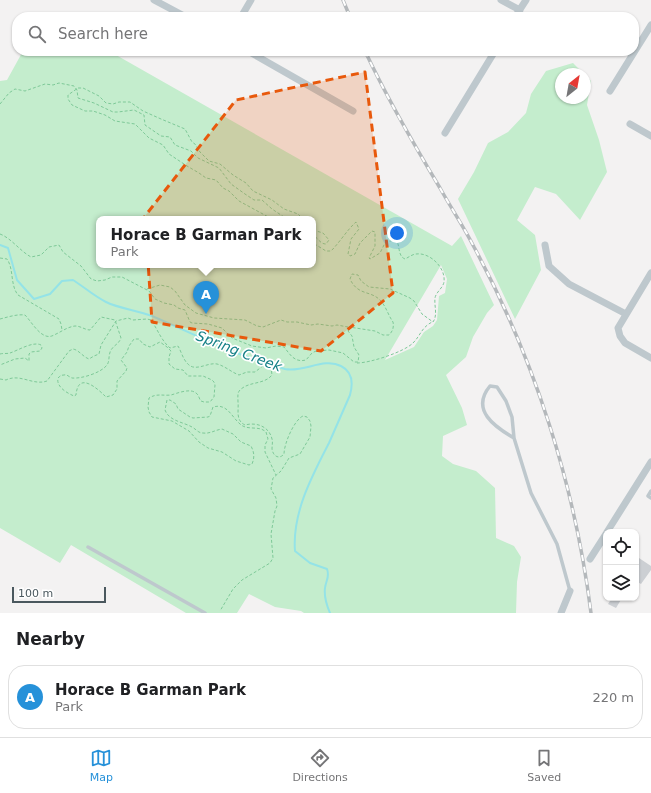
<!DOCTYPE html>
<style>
:root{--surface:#fff;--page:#f6f6f6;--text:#202124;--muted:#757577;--line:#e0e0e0;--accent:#2691d9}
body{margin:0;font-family:"DejaVu Sans",sans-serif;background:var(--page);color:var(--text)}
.controls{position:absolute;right:12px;bottom:12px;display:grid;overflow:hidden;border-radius:8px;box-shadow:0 1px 3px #0004}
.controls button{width:36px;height:36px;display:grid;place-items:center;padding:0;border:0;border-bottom:1px solid var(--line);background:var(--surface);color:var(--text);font:20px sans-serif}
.compass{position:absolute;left:555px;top:68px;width:36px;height:36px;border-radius:50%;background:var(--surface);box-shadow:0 1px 3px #0004;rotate:31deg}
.scale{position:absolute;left:12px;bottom:10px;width:94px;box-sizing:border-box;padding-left:4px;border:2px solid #4a585e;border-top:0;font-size:11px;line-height:14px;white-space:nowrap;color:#4a585e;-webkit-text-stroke:3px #fff;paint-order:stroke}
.you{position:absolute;left:397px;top:233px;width:14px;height:14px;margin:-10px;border:3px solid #fff;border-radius:50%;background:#1a73e8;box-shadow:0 0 0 6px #1a73e833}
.badge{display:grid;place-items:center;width:26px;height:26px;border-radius:50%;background:var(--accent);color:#fff;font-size:13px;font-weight:700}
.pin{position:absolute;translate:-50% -33px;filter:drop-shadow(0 1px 2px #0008)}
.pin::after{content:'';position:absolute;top:21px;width:14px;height:12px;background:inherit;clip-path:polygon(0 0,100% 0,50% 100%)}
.popup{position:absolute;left:96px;top:216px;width:220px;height:52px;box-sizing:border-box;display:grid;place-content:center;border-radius:8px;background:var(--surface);filter:drop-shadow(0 1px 3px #0005);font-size:13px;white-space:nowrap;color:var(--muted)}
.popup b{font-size:15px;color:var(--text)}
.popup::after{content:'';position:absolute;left:50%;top:100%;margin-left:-8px;border:8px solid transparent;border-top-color:var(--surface)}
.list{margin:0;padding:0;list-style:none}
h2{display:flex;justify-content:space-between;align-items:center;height:52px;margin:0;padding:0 16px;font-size:17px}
h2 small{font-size:13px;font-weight:400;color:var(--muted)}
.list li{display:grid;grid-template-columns:26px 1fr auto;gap:12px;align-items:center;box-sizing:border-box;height:64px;margin:0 8px 8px;padding:0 8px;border:1px solid var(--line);border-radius:16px}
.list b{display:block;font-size:15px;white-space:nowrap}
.list p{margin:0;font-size:13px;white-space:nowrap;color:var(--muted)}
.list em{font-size:13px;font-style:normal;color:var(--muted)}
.icon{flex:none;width:22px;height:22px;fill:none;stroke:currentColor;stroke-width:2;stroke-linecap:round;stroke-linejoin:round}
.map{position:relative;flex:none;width:651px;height:613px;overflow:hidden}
.search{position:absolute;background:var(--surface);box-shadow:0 1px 3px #0004;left:12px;right:12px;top:12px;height:44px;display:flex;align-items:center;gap:10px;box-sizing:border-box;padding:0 14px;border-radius:16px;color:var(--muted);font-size:15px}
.sheet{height:124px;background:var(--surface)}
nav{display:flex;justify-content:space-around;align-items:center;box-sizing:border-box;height:56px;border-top:1px solid var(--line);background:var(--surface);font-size:11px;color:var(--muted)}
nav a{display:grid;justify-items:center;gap:2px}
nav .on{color:var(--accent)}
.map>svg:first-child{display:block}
.green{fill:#c4edcd;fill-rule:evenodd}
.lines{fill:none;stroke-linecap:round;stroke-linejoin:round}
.stream{stroke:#94e3e7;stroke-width:2}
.building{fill:#cccfd3}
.path{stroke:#7ec998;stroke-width:1;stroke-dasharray:3 2;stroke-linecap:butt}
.lane{stroke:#bec8cd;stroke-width:3.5}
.street{stroke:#bec8cd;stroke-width:7}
.rail-casing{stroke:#b4b8bb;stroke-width:3.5}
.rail{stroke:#fff;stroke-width:2;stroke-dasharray:6;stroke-linecap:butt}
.marked{fill:#e8590c;fill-opacity:0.2;stroke:#e8590c;stroke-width:3;stroke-dasharray:8 5;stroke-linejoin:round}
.labels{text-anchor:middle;stroke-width:3.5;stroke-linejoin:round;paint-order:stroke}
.water-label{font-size:14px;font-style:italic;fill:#168187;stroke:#fff}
</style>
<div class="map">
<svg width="651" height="613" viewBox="0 0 651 613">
<rect width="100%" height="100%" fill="#f3f2f2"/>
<path class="green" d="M23,51h86l343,195 9,-10 33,69 -7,8 -14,24 -7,20 -20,18 16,33 5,17 -24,11 -1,20 11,8 23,7 19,17 1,50 18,8 7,11 -4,25 -1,31h-212l-3,-2 -26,-4 -26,-13 -12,19h-51l-115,-68 -11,18 -60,-35v-447l7,-1zM99,219h214v46h-214zM441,265l6,14 -2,14 -6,3 -2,24 -4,6 -9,6 -10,15 -29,13z
M573,63l11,11h-23v24h24v-23l6,6 -4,24 12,35 8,32 -27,48 -24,-26 -21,-7 -18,33 18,15 6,35 -26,49 -57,-120 16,-27 14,-29 20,-11 18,-19 5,-19 15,-23z"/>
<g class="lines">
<path class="stream" d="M0,245l8,3 9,32 17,19 16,-5 12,-13 11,-1c11,7 21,16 33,22 14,7 31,8 46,14 44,19 87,41 133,53 18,4 39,-12 56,-3 12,6 12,18 9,29 -7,16 -14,32 -21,48 -17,33 -37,70 -34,108l15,12 17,6c3,8 -1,11 -2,19 -1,8 2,18 5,25"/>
</g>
<path class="building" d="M636,556l15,10v4l-10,14 -5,-3z
M612,598h10l-6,10 -8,-4z"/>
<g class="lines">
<path class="path" d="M0,104l9,-11 6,-4 10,2 20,-7 8,1 6,-2 15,3 3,4 1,8 16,5 19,9h5l16,-2 10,5 1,10 16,11 9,1 5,8 16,6 7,7 21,10 12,16 14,10 9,6h8l10,9 15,10
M272,219l-33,-18 -10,-10 -6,-3 -7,-8 -10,-2 -7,-5 -12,-7 -18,-12 -6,-9 -14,-7 -14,-14 -20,-3 -10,-6 -12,-4h-8l-13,-6 -4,-6v-4l10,-7h5l16,8 7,7 7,1 6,-2h11l13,9 18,8 24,10 7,13 3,2 5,8 9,9 11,3 13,11 13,8 7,8 19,9 12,9 14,5 5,5
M313,230l10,3 6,7 -3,4c-6,0 -8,-6 -13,-9
M0,234c11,4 20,17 31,23l10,-2 8,-8 10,-2 4,7 18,14 10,13 6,2 8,-1 7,-3h10l27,14 6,8 9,4 10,2 4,3 7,2 5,12 2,1 16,1 14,4 10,10 20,8 14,2 10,-2 8,1c6,7 10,16 22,13l6,-7 4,-2 13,-1 14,3 11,9h4l1,-7 -5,-8 -2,-11 -4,-5 1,-4 26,4 8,4h6c4,-4 5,-8 4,-13 -5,-7 -7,-16 -13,-22 -10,-10 -22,-4 -30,-21l2,-5 6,1 3,6 8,6 21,2 20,9 4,3 8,13 11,8c5,-7 1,-16 2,-24 1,-6 8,-10 9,-16 2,-14 -14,-30 -28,-28 -3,0 -7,3 -11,5 -7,-3 -5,-11 -8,-18l-4,-1 -8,3 -5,10 -10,6 -1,-1 6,-12v-14l-3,-1 -12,12 -5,11 -5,2 -2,-2 3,-15 8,-10 -3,-7c-9,8 -16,20 -25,29h-5l-13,-8
M0,258l7,1c7,10 3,26 11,36l41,24 2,5 1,6
M147,289l13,-4 10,2 5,4 10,14 11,8 18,5 31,2 12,6 6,1 18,-7 6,2h10l14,3 7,-1 14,2 5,-1 11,2
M0,319c8,-2 17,-5 25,-4 7,7 17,27 29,20 7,-3 13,-8 21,-9 6,0 10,4 15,4l11,-13 14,3 6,18c-2,6 -7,7 -10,12 -3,5 -1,11 -4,15 -6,8 -26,14 -35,13 -3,-1 -5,-4 -8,-3 -3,0 -4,1 -6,3 -2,9 9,15 16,18l2,-1c2,-24 21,-7 30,2l7,-2 4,-6v-8l9,-10 1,-3 -6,-8 6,-8 2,-6 5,-7h5l4,5 7,3 10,-5 7,5 4,4 -2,6v7l6,5 8,1 5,6h15l9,4 2,2 1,3 -1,12 -4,5h-6l-3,-1c-2,-2 -2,-6 -5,-8 -6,-5 -18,0 -25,2 -8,1 -14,-2 -22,3l-1,9 1,5 3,5 20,4 17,10 10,11 9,6 14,4 14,9 13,4 3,-1c3,-7 2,-12 -1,-18l-10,-4 -8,-8 -11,-5c-7,1 -12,5 -19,4 -5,0 -7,-4 -11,-6 -9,-5 -23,-6 -27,-17l2,-10h3l6,4 2,5 12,8 3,1 15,-1 2,-1 3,-9c14,-4 18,9 27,17 7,7 19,1 26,8l2,7 -3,6v7l11,23
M0,354c3,-1 7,0 10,-1 9,-3 23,-12 31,-8l1,3 -2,3 -9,1 -2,2v7l-4,-3 -10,1 -15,6
M357,363c13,0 47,-11 56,-20 8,-8 8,-15 19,-21
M0,379l6,1c14,-7 27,6 41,1l22,-30 4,-2c6,1 10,8 16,10l5,-3 5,-2 2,-9 15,-24 12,-3 5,2 14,-1 4,1c7,10 10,20 19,28l8,-2c3,5 5,13 9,17 8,10 20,-1 30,1 8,2 14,8 22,11l8,-3h8l9,-7 5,1 2,2 1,7c-8,10 -23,6 -32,15 -3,3 -2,7 -2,12 1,8 -3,18 7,23 11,-3 24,1 27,14 1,3 0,6 0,10 1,7 7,11 12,5 0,-10 10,-34 19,-38l4,1 3,4 1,5 -1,11 -10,17 -11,4 -8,13 -8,7 -2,11 5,9 1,8 -2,5 -4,23 2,24 -3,5 -28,17 -9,9 -13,22"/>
<path class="lane" d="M514,438c-19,-11 -44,-28 -24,-52l7,1 9,14 6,16 2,21 17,55 26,51 13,47
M651,491l-3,5 3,2
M88,547l117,66"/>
<path class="street" d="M154,0l32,17
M501,0l19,10
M241,17l10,-17
M515,17l11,-17
M248,51l105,60
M610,91l41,-66
M630,124l21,12
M445,133l50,-82
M545,245l4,21 20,18 57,30
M651,273l-33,55 2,8 5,7 26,15
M607,532l44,-70
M590,559l16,-25
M561,613l9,-22"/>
<defs>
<path id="rail" d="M343,0l7,17
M365,51c22,47 48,92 75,137 11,20 24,39 34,59 61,113 101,239 117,366"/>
</defs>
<use href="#rail" class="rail-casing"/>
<use href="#rail" class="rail"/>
</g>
<path class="marked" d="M365,72l28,221 -72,58 -169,-29 -7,-106 91,-116z"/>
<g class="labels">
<g class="water-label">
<text transform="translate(239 351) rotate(21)" y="5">Spring Creek</text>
</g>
</g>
</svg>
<div class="controls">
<button><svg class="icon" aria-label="locate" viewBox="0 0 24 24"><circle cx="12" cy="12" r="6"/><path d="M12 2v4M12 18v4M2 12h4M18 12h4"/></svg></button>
<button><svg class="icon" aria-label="layers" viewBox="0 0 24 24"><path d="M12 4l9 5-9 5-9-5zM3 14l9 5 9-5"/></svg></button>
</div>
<svg class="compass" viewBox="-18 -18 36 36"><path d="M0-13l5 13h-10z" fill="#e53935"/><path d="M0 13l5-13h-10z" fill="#757577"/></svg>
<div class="scale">100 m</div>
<div class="you"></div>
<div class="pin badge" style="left:206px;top:314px">A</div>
<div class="popup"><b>Horace B Garman Park</b>Park</div>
<div class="search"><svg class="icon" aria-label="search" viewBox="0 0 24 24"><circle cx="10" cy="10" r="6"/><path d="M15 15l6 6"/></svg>Search here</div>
</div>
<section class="sheet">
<h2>Nearby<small></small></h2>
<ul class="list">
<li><span class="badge">A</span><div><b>Horace B Garman Park</b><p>Park</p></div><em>220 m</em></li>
</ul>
</section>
<nav>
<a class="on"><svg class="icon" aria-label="map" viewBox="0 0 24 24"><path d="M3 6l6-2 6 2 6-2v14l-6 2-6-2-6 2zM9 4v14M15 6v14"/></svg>Map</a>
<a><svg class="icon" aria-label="directions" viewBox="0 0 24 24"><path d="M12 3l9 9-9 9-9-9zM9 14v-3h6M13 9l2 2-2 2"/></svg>Directions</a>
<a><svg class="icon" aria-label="saved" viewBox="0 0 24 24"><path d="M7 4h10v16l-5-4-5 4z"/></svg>Saved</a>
</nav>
